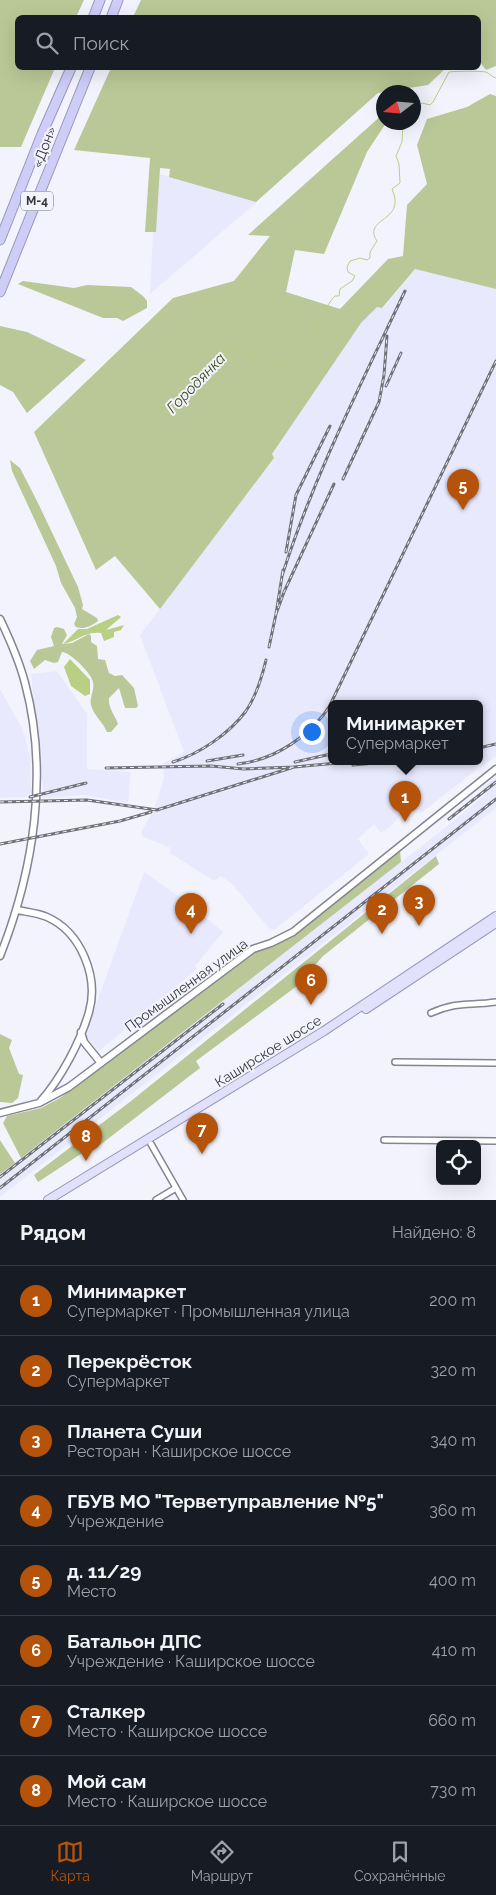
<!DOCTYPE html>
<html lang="ru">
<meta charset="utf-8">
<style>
:root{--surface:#171b24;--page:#242831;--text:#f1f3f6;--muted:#9ea1a6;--line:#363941;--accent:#b45309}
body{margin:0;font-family:Raleway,sans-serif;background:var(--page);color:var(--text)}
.controls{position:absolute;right:15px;bottom:15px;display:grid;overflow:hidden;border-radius:8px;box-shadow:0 5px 20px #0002}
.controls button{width:45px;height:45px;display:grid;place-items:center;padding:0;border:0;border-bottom:1px solid var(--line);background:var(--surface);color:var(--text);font:25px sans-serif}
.compass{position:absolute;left:376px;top:85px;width:45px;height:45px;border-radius:50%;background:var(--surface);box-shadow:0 5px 20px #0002;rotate:254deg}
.you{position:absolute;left:311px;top:731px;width:18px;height:18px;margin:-12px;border:4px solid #fff;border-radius:50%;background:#1a73e8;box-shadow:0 0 0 8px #1a73e833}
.badge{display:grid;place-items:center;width:32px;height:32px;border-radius:50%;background:var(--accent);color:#fff;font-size:16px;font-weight:700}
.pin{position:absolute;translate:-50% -41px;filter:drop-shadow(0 1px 2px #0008)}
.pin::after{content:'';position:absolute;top:26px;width:18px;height:15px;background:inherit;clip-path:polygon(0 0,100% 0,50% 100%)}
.popup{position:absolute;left:328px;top:700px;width:155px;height:65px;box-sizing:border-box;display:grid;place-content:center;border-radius:8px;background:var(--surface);filter:drop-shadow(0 1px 4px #0005);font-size:16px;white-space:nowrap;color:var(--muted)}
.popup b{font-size:19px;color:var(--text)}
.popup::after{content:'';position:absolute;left:50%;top:100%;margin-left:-10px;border:10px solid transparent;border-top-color:var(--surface)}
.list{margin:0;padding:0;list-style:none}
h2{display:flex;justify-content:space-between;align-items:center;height:65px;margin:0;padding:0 20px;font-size:21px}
h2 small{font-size:16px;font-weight:400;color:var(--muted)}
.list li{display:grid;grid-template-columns:32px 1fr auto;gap:15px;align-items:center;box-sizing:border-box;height:70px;padding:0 20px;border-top:1px solid var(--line)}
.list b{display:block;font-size:19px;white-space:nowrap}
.list p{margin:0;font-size:16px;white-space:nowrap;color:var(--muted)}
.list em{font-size:16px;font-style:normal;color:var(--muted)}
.icon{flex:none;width:28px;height:28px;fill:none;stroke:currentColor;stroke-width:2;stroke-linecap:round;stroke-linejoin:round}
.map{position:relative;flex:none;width:496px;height:1200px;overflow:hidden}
.search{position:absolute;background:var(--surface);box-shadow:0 5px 20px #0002;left:15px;right:15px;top:15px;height:55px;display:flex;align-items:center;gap:12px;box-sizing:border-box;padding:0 18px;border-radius:8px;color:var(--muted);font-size:19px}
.sheet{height:625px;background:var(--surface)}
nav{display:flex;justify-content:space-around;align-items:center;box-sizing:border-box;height:70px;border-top:1px solid var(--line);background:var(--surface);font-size:14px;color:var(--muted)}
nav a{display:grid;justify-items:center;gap:2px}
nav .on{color:var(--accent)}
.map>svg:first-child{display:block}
.built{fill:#e9e9fd;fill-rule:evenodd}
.green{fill:#b9c896}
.water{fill:#b9cf84}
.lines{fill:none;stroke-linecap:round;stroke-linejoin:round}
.stream{stroke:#b9cf84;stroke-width:1}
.minor-casing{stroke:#848493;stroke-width:8}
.tertiary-casing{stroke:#848493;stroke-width:9}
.primary-casing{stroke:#9898b6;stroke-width:10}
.motorway-casing{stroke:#9898b6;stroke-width:11}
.minor{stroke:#fff;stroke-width:5}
.tertiary{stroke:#fff;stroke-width:6}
.primary{stroke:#e2e1fb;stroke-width:8}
.motorway{stroke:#cecdf8;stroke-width:9}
.rail-casing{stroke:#717178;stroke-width:3}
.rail{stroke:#f3f3fd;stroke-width:1;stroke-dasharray:4;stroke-linecap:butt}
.labels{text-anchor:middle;stroke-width:4;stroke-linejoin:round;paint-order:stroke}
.shield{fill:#f3f3fd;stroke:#6e6e75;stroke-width:1}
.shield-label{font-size:12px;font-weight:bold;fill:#35353b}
.street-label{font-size:14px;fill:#35353b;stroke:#f3f3fd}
.water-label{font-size:15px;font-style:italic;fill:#404d17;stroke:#f3f3fd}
</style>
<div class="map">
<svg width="496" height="1200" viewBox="0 0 496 1200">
<rect width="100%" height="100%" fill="#f3f3fd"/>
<path class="built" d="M156,173l102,28 -108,93z
M415,269l81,20v467l-10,8 -11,3 1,3 -55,43 -9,-11 -21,24 -10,7 -7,-9 -16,15 11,15 -95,76 -5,-2 -37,-44 -11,-8 -7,5 -44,-28 1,-5 -29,-12v-5l13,-24 9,-29 -1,-15 21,-11 -44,-117 134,-177 -3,-4 90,-131 16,-16 6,1zM331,703h148v58h-148z
M57,671l30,43v55l44,3 -3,31 -44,-8 -40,3 -13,-124z
M0,689l23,41 7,26 1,37 -6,4 -25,1z
M496,777v31l-496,389v-23l440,-342 46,-38 -4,-6z
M144,872l40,28 39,32 -28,34 2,3 -98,82 -14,-16z"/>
<path class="green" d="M0,0h84l-8,17 -58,1v50h37l-34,79h-21z
M141,0h355v66l-10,4 -7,-9 -1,-43 -345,-1z
M111,68h335l-18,17 -50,8 -122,109 -87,-25 1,-8 -10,-1 -4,64h-11l5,-74 -76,-8z
M490,94l6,2v193l-81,-20 -33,39 -5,-1 -16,16 -89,131 2,4 -114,151 -45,-53 -19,14 -62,-138 139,-134 61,-17 36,-45 -22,-1 135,-121 1,8 2,1 -19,29 -43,102 -29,-4 -9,42 54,17 48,-50 15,-3 4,-51 20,-21 -10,-39 10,-26 40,-12z
M23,281l51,7 13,-3 44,2 12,9 4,5v7l-24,13 -6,-3h-14l-85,-34z
M0,326l27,6 59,28 -59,53 -14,-21 -13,-7z
M10,460l10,8 17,33 41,86 5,18 -1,4 15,9 1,3c-7,5 -14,9 -22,6l-2,-3 3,-7 -2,-9 -14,-25 -5,-17 -44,-95z
M57,627l7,2 3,6 -5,9 10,-1 17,-9 2,2v6l6,4 1,13 7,1 4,13 6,3 7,-1 12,13 4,18 -2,2h-11l-6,-20 -10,10c-1,10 6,17 9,26l-7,8h-4c-4,-10 -13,-16 -16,-27 -2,-7 4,-15 2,-23 -1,-8 -23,-30 -31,-30l-4,10 -4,1 -9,-3 -11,9 -4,-8 7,-11 17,-4 -3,-9 3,-9z
M400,850l1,12 -380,296 -18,-35 4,-7 34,-8 19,-10 194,-147 43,-22z
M436,856l3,8 -116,92 -26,30 -101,75 4,7 -104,80 -3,-2 -55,36 -4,-7 97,-74z
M0,1034l12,6 -3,8 10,26 4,1 -5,23 -6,5 -12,-1z
M0,1140l15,23 -15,11z"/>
<path class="water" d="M118,615l3,2 -15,13 18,-5 -3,5 -7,2v5l-10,4 -3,-8c-16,-2 -23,8 -38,11l15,-15h9z
M70,659l20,21v14l-5,2 -14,-10 -7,-19z"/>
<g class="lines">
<path class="stream" d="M414,110l8,-7 8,2 3,-3 16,-30c5,-1 32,-1 37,0 4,2 6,5 10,6
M157,424c9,-15 24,-21 36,-34 12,-14 30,-40 47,-45l22,20 10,6c16,-10 30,-22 41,-38 9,-12 11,-26 22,-37h4l1,-7 12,-8 3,-5 -7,-4 -1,-5 3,-6 10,-3 7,2 3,-2v-6l7,-11c-2,-3 -4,-7 -3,-11 4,-13 30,-14 18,-41l8,-6 -1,-19 -3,-8 6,-14 1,-20"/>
<defs>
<path id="minor" d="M431,1013c26,-12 39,-7 65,-11
M395,1062l101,1
M384,1140l112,1
M151,1144l32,56
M156,1200l20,-12"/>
<path id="tertiary" d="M0,619c10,21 19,41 25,64 24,90 9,187 -25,273
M17,910c10,2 21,3 30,7 34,15 52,60 42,95 -9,31 -28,66 -49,90
M81,1032l3,10 17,21
M0,1113l39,-10 30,-16 184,-138 18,-6 22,-11 203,-163"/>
<path id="primary" d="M366,1009l130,-86
M48,1200l276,-169 172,-115"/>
<path id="motorway" d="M93,18l7,-18
M111,18l7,-18
M0,240l42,-106 29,-66
M0,292l90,-224"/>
</defs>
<use href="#minor" class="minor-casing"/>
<use href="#tertiary" class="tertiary-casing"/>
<use href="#primary" class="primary-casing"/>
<use href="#motorway" class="motorway-casing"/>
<use href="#minor" class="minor"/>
<use href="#tertiary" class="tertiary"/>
<use href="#primary" class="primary"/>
<use href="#motorway" class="motorway"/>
<defs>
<path id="rail" d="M386,386l15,-33
M343,479l36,-77 5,-27 3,-39
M286,552l10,-57 34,-69
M282,576c31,-98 79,-192 123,-285
M276,614l7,-44
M269,647l7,-33 8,-22 50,-108
M331,703l165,-342
M479,748l17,-4
M207,761l36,-6
M173,762c26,-8 56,-28 73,-51 10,-15 16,-34 20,-51
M295,762l36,-8
M238,764c37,-4 74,-29 93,-60
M353,765l44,-4
M106,768l105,-2 33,3 50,-2 65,-6
M30,797l56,-14
M0,802l87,-2 70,10 137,-43
M449,819l47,-37
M0,844l120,-23 31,-9
M0,1177l223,-173
M0,1188l496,-389"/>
</defs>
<use href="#rail" class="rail-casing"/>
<use href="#rail" class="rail"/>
</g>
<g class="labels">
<rect class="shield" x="21" y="191.5" width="32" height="19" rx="4"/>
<g class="shield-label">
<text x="37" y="205">М-4</text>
</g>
<g class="street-label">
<text transform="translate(44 147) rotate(-69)" y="5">«Дон»</text>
<text transform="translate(186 985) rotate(-36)" y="5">Промышленная улица</text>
<text transform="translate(268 1051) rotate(-32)" y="5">Каширское шоссе</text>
</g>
<g class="water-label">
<text transform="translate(196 383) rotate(-46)" y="5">Городянка</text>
</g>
</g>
</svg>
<div class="controls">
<button><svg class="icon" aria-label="locate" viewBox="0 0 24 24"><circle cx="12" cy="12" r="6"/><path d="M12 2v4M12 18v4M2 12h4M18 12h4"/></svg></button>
</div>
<svg class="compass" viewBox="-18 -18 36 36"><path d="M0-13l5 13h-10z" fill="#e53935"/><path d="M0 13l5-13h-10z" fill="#9ea1a6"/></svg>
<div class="you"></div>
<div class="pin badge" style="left:405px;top:822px">1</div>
<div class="popup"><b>Минимаркет</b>Супермаркет</div>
<div class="pin badge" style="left:382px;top:934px">2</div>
<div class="pin badge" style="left:419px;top:926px">3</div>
<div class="pin badge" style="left:191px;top:934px">4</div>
<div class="pin badge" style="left:463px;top:510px">5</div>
<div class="pin badge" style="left:311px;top:1005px">6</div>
<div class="pin badge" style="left:202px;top:1154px">7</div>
<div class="pin badge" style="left:86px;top:1161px">8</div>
<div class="search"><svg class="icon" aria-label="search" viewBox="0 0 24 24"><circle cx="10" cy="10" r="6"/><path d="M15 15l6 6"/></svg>Поиск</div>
</div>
<section class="sheet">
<h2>Рядом<small>Найдено: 8</small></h2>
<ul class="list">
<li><span class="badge">1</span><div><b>Минимаркет</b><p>Супермаркет · Промышленная улица</p></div><em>200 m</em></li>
<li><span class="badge">2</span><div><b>Перекрёсток</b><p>Супермаркет</p></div><em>320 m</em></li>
<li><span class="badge">3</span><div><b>Планета Суши</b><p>Ресторан · Каширское шоссе</p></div><em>340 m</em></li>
<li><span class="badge">4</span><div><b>ГБУВ МО &quot;Терветуправление №5&quot;</b><p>Учреждение</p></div><em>360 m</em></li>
<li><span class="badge">5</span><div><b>д. 11/29</b><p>Место</p></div><em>400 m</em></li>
<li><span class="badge">6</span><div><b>Батальон ДПС</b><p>Учреждение · Каширское шоссе</p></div><em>410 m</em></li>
<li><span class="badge">7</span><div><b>Сталкер</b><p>Место · Каширское шоссе</p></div><em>660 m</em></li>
<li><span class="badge">8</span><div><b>Мой сам</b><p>Место · Каширское шоссе</p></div><em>730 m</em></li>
</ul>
</section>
<nav>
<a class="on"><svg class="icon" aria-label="map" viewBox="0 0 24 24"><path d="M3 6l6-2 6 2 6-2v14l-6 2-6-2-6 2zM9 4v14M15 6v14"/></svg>Карта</a>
<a><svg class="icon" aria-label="directions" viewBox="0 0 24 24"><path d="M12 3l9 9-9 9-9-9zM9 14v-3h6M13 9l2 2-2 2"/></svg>Маршрут</a>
<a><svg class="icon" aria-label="saved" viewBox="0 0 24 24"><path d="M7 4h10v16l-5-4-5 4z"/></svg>Сохранённые</a>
</nav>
